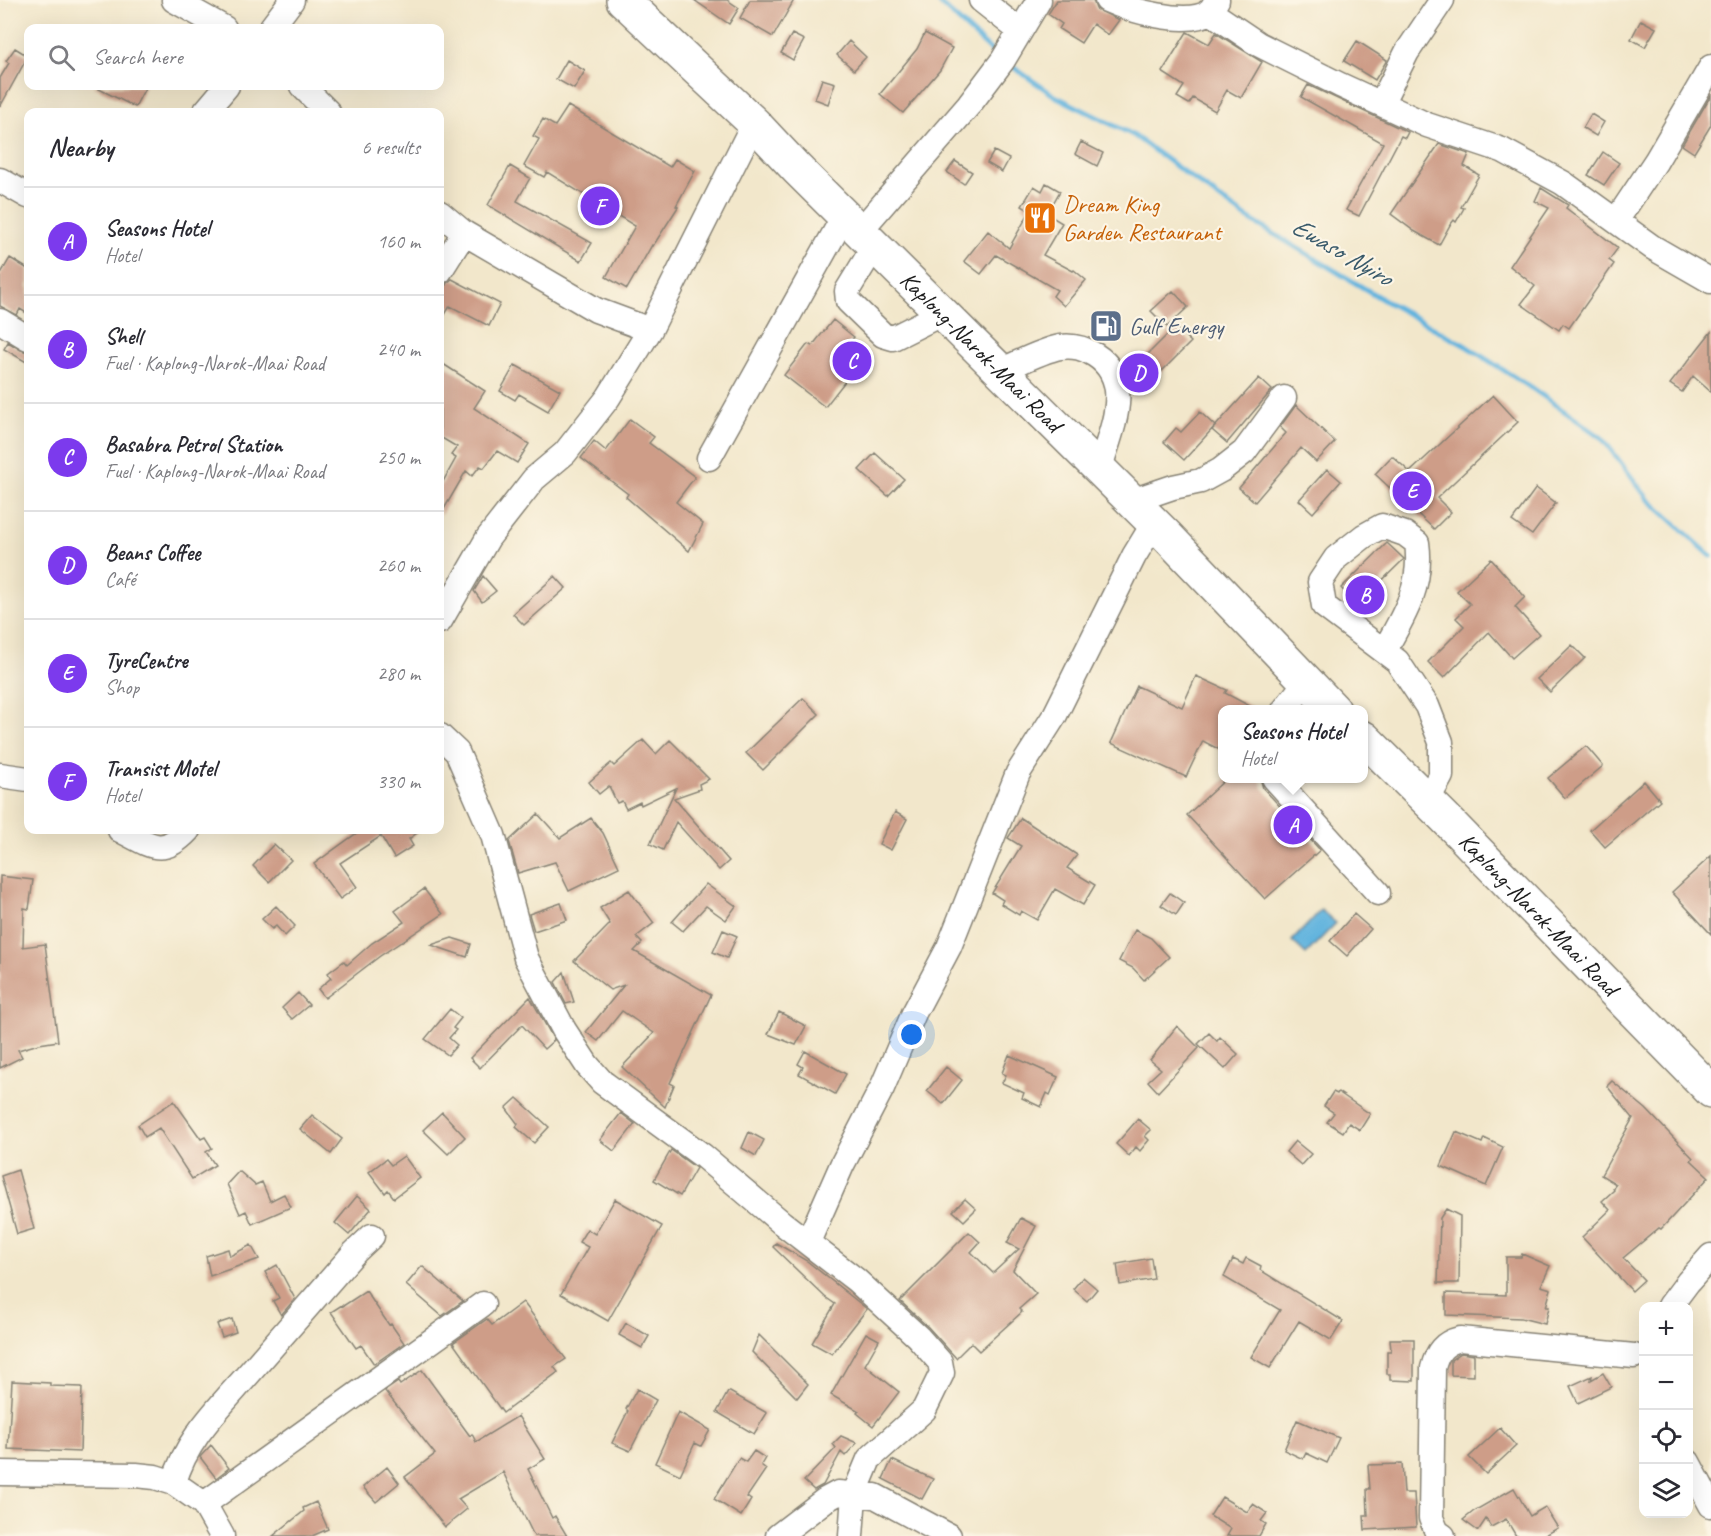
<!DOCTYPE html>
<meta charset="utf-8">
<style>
:root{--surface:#fff;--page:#f7f7f7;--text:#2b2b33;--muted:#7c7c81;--line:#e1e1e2;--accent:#7c3aed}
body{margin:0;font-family:Caveat,sans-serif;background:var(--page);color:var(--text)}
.controls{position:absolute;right:18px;bottom:18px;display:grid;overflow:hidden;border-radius:12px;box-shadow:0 6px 24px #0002}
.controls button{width:54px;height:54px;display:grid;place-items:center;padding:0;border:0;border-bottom:2px solid var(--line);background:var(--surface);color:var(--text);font:30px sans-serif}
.you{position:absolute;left:912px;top:1035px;width:21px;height:21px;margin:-15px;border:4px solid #fff;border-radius:50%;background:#1a73e8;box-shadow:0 0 0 9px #1a73e833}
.badge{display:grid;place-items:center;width:39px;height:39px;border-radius:50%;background:var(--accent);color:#fff;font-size:20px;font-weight:700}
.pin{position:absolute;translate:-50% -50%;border:3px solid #fff;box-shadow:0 2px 6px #0006}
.popup{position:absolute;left:1218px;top:705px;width:150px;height:78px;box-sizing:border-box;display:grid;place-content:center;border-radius:12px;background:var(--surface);filter:drop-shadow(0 2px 4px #0005);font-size:20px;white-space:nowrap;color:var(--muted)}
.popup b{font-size:22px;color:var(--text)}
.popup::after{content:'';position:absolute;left:50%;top:100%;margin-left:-12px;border:12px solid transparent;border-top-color:var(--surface)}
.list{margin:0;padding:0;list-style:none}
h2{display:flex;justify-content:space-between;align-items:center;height:78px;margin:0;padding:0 24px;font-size:26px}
h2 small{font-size:20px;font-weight:400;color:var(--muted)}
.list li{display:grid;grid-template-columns:39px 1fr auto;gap:18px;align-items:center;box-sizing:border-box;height:108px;padding:0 24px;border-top:2px solid var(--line)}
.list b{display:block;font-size:22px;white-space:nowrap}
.list p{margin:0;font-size:20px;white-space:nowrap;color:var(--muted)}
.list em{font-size:20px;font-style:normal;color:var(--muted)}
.icon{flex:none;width:33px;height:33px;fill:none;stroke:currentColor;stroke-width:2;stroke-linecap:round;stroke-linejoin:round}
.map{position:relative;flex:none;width:1711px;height:1536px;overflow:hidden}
.search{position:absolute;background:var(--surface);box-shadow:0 6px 24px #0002;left:24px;top:24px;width:420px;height:66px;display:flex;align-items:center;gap:15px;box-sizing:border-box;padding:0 21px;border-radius:12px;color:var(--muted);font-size:22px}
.panel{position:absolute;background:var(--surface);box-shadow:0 6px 24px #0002;left:24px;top:108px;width:420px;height:726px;border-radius:12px}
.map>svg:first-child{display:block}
.water{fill:#62b4de;stroke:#3f687d;stroke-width:1.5}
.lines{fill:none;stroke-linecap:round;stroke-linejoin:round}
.stream{stroke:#62b4de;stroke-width:5}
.building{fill:#ce9d88}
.minor-casing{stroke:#878274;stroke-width:27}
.highway-casing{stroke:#878274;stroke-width:36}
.minor{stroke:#fff;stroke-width:24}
.highway{stroke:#fff;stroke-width:33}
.labels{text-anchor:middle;stroke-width:4.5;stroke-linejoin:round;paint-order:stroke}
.food-label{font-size:24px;fill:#c56008;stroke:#fcf5e5;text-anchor:start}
.service-label{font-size:24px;fill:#4e5e75;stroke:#fcf5e5;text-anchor:start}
.street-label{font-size:24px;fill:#1c1c1c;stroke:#fcf5e5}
.water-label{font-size:26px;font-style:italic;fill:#38596a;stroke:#fcf5e5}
</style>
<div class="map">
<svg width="1711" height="1536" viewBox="0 0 1711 1536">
<rect width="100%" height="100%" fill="#fcf5e5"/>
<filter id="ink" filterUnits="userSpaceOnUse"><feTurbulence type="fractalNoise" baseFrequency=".0167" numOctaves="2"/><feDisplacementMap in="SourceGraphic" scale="12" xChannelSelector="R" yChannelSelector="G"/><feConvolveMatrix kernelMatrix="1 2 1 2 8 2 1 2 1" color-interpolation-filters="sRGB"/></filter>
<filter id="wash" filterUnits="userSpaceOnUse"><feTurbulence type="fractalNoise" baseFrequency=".008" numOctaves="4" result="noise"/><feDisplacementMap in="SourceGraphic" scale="24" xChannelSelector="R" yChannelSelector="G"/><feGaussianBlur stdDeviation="1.35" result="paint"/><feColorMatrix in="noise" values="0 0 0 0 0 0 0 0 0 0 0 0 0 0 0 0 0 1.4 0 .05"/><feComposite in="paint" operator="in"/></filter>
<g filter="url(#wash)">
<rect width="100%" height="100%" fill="#f2e7cb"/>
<path class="water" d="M1321,910l15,13 -30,31 -14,-13z"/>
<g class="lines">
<path class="stream" d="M936,0l61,56
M1007,63l48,33 78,39 111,81 143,86 79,44 70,45 66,47 46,61 63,57"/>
</g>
<g id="blocks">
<path class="building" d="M694,0h33l12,8 -10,16z
M750,0h44l-21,37 -33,-19z
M1057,0h36l3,9 23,11 -11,15 -15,-11 -12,19 -22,-14 3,-5 -14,-10z
M1641,20l15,8 -11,19 -14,-8z
M1187,32l22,12 7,-11 46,29 -21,36 -14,-8 -12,21 -22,-13 -4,6 -12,-7 7,-11 -22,-14z
M925,33l27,15 -12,22 -37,43 -23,-19 37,-45z
M792,34l12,6 -11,20 -12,-7z
M849,41l17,16 -12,13 -17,-15z
M1357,41l30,19 -12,20 -31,-19z
M15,48l13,8 -28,51v-29l9,-15 -3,-2z
M567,60l18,11 -11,18 -18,-10z
M822,79l13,4 -7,21 -13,-5z
M1308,85l100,47 -3,6 -4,-2 -42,80 -13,-6 37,-67 -82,-46z
M93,86h53l-11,21z
M1711,95v30l-17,28 -12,-8z
M568,106l102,61 5,-8 20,12 -19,35 2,1 -25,39 -1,-1 -25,44 -21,-12 29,-51 -88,-54 -3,5 -20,-11 15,-27 -6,-3 10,-17 12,7z
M1591,114l13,8 -8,14 -13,-8z
M1081,142l22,11 -6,13 -22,-12z
M1439,144l30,10 -5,12 15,9 -18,32 3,1 -8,14 -2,-2 -4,5 -11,20 -25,-14 -23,-17z
M994,151l15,8 -7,13 -15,-9z
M1603,152l16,11 -15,22 -16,-10z
M955,161l17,11 -8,12 -17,-12z
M510,166l20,12 -13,23 75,42 -11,18 -93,-56z
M1046,183l14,8 -13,23 15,9 -19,32 30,16 1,-1 12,10 -22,26 -11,-10 4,-6 -61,-35 -15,19 -17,-13 24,-30 21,17 21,-37 -8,-5 12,-20 8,5z
M1541,188l27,17 -2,3 52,40 -9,12 5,4 -45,64 -6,-4 -4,6 -38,-26 14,-18 -25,-20 39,-58 -14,-7z
M10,258l18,11v45l-8,-5 -3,6 -17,-9v-31z
M452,279l48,25 -11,22 -39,-20 -10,17v-26l7,-14z
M1173,291l15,16 -21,20 -16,-16z
M833,320l21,17 -20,26 16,12 -25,32 -41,-32 24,-31 4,2z
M1175,327l16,15 -50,50 -12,-11 -1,-7z
M1711,332v60l-18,-16 -11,16 -12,-8z
M8,342l13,8 7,2v11l-24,-14z
M440,362l45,29 -11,17 55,36 -12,19 -20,-12 -13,17 -4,-2 -8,10 -6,-5 -26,45v-29l16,-29 -5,-3 6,-8 -17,-10z
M515,365l45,25 -12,21 -29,-17 -4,6 -15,-9z
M1259,378l13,12 -45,53 -15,-13z
M1493,395l25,27 -81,76 14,14 -17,17 -59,-55 17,-18 18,16z
M1296,405l39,37 -19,20 -15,-14 -46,54 -16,-14 47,-55 -6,-6z
M1200,412l15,14 -31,34 -20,-18 12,-14 5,4z
M630,419l24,18 -5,6 46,34 -19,25 27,22 -14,27 -63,-54 2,-3 -47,-36 13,-17 12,10z
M875,453l29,26 -16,17 -29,-26z
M1327,469l14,12 -28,32 -14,-13z
M1536,488l20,15 -24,32 -20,-14z
M1387,543l17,16 -47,46 -16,-17z
M1491,559l34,38 -10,10 24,27 -27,24 -23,-26 -45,46 -16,-16 36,-36 -8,-8 14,-14 -13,-13z
M483,576l13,15 -14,11 -8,-11z
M555,576l11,12 -42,37 -11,-11z
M1572,645l13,13 -35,34 -13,-13z
M1196,676l31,14 -2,3 32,17h-35v41l-19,-10 -17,36 -75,-34 26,-57 45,21z
M803,698l16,16 -56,56 -17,-17z
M643,740l13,14 14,-14 39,39 -10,5 1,5 -26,9 55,63 -10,9 -43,-48 -13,28 -13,-6 26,-56 -35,17 -1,-3 -14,7 -4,-8 -5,2 -8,-17 -10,8 -10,-12 22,-19 3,3z
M1586,746l17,20 -38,32 -17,-20z
M1227,778h33l3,10 57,62 -55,49 -78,-84z
M1644,781l16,19 -55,47 -15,-17z
M895,812l12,7 -16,31 -12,-6z
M538,814l22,24 31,-20 12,15 16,34 -50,24 -14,-29 -37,11 -9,-32z
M1021,818l56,37 -10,13 28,17 -12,20 -28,-16 -18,31 -16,-9 -2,4 -18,-11 2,-4 -11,-7 29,-47 -13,-8z
M361,830h60l-12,9 4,7 -19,12 -13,-22 -41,27 17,24 -17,12 -26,-35z
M274,844l17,16 -22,22 -16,-16z
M1711,856v78l-39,-42z
M0,876l33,4 -4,29 -5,-1 -1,39 22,-3 13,97 -19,3 -21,6 4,7 -22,11z
M706,884l30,22 -10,14 -20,-14 -23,25 -11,-9z
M424,889l19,25 -63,42 -55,42 -7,-9 13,-11 -3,-5 16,-12 3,4 25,-22 32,-21 -9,-11z
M629,890l25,33 -18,14 6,6 -8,8 77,44 -41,88 4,2 -9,22 -43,-40 32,-34 -32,-22 -24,30 -12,-9 38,-47 -14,5 -36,-29 36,-37 -10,-16z
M1170,893l14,10 -8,12 -15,-10z
M561,903l6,17 -33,11 -5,-17z
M276,906l19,20 -10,10 -9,-10 -4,3 -10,-10z
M1354,914l17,15 -24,27 -17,-15z
M723,930l14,6 -10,22 -14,-6z
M1135,930l16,8 18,19 -25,23 -11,-12 -14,-7z
M452,938l19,6 -4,13 -36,-12z
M564,972l10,30 -8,2 -11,-22z
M298,993l11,12 -17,14 -10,-11z
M530,997l24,43 -10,9 -22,-24 -42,43 -10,-10z
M450,1009l11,9 -8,10 3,2 -7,8 8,7 -9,10 -23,-16z
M779,1012l27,14 -10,19 -28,-11z
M1177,1026l22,22 -41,44 -10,-11 13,-12 -11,-9z
M1209,1033l8,8 3,-4 18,17 -13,15 -27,-25z
M805,1051l41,23 -11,20 -36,-20 4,-7 -5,-3z
M1009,1055l49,22 -8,18 -3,-2 -6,14 -19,-9 2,-5 -22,-10 4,-8 -4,-2z
M946,1067l16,13 -19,24 -16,-13z
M1612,1081l34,28 47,49 -2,2 18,17 -48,52 -2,-1 -36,30 21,22 -12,11 -50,-54 28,-27 -8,-9 12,-11 -1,-2 3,-4 -15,-9 32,-57 -26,-32z
M1333,1092l4,2 1,-2 32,22 -10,16 -11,-7 -6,9 -16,-10 7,-9 -10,-7z
M517,1098l32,29 -15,16 -18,-16 2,-3 -12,-16z
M174,1101l27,38 4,-2 7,11 -6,4 9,13 -23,14 -33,-51 -14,9 -7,-12z
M442,1112l23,25 -17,17 -25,-24z
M621,1113l14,11 -21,27 -14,-11z
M312,1115l30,24 -11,15 -31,-25z
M1138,1119l13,11 -6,6 4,4 -9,11 -4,-4 -7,9 -13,-12z
M749,1132l15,8 -8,16 -14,-8z
M1456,1132l26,11 2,-5 19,9 -17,39 -45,-20z
M1295,1141l16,13 -10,11 -15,-13z
M671,1150l25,18 -16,28 -26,-16z
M404,1156l16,22 -26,20 -6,-8 -3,3 -16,-21 17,-13 5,6z
M18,1170l16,59 -17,5 -16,-58z
M239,1171l16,14 7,-3 8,19 14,-7 7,13 -39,17 -6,-13 -6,3 -13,-30z
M357,1196l14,13 -22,26 -14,-12z
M615,1199l47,27 -54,95 -47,-27 27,-47 -9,-5 8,-13 8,5z
M965,1199l11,10 -12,12 -11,-10z
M1446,1209l14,7 -1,67h-21l2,-65z
M1021,1218l15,8 -23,44 23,24 -17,15 3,3 -43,39 -8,-8 -15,15 -28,-31 -28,-26 69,-69 11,10 -9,10 22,21 26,-24 -12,-6z
M776,1243l31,18 60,48 -35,45 -20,-11 23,-39 -10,-7 -52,-50z
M251,1245l8,14 -49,17 -4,-20 22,-7 2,7z
M1522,1254l28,12 -9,20 10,3 -5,18h3l-4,17 -24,-6 -75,-3v-22l60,2v-38h15z
M1151,1258l3,21 -34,6 -3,-21z
M1246,1258l15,8 -1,4 83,51 -12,19 -32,-19 -29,47 -19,-11 29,-47 -56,-33 9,-18 10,5z
M277,1265l18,34 -14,16 -8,-14 6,-3 -14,-26z
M422,1266l41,35 -21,15 -36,-31z
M1083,1277l14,12 -10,12 -14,-12z
M366,1291l23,34 2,-1 13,19 -30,21 -13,-19 -5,3 -25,-36 11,-7 1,1z
M523,1302l43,57 -12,8 4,5 -55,41 -50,-70 34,-24 5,6z
M232,1319l4,13 -14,5 -5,-13z
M626,1323l23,13 -7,12 -23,-13z
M866,1333l13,7 -14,25 34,27 -26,34 -16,-13 2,-2 -28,-16z
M759,1335l49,49 -11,14 -45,-46z
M1390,1339h24v42l-24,-1v-6h-3v-23h4z
M1461,1353l13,2v21l-23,-1v-15z
M422,1370l48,66 2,-2 4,8 42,-26 27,43 -17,10 24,49 3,-2 12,20h-33l-31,-64 -45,27 9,10 -22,18 -40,-50 30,-23 -50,-63 13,-9 2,3z
M1603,1373l8,14 -33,16 -8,-17 22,-10 -1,4z
M12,1381l38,2v3l32,1 -2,65 -72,-3z
M637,1389l19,11 -26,51 -18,-8 16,-32 -2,-2z
M728,1392h2l37,21 -13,21 -37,-22z
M678,1412l32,18 -9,16 -6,-3 -15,32 -25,-12z
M1297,1420l42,18 -12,25 -21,-10 -3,6 -19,-9z
M1500,1428l16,18 -30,28 -17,-17z
M841,1436l16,7 -12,13 -4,-4 -18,33 -9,5 -10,-9 32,-33 -3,-4z
M211,1445l18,23 -13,10 -16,-21z
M754,1451l11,7 -4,7 5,4 -19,28 4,3 -10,16 -27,-17 25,-41 7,4z
M892,1460l41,19 -11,20 -39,-20z
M1402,1464l2,29h10l2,34 -51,3 -1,-15h4l-1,-26h3l-2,-24z
M387,1467l12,16 -23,19 -13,-15z
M1514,1488l16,28 15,-9 13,21 -14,8h-28l-10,-17 -15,8 -5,-8 -8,12 -15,-11 11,-9z
M1222,1497l25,15 6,-8 14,9 -6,8 5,3 -7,12h-32l4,-7 -21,-13z
M316,1502l12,27 -16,7h-39l31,-25 -1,-3z"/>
</g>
</g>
<g filter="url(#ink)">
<use href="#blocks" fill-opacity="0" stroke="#878274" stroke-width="1.5"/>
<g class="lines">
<defs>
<path id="minor" d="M174,0l50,28
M981,0l39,31
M1107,0c22,10 80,27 102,12 3,-3 6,-9 8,-12
M1209,11l49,33 82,41 87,40 75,25 61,33 89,64 59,34
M271,28l21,-28
M302,86l26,26
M1381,104l26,-52 35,-52
M205,112l22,-26
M0,180l28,16
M440,213l24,20 132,77 54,20
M1616,221l40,-60 55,-94
M860,231l109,-126 34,-45 36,-60
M875,245l-28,46 1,10 35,34 10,3 50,-25
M440,271l24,-38
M0,321l28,17
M1000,371c19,-8 40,-20 60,-24 14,-2 24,1 35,8 41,26 15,77 5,113
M709,458l135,-242
M1132,501l41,-14 28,-6 20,-11 23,-18 40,-54
M440,621l48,-83 46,-59 31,-26 43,-55 42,-68 104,-207
M1384,651c20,-35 39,-66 33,-108l-12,-9 -23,-8 -18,10 -28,22 -16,24 4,24 73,55 30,45 14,36v34l-14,25
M1284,710l22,-28
M440,736l17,16 36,83 33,123 38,72 23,35 15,17 101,74 79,67 74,57 62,57 22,25 2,11 -18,37 -55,49 -15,36 -3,41
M0,775l28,4
M1274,778l104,115
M120,830c30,15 42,28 68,0
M808,1242l34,-77 40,-77 32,-75 35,-66 69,-174 37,-58 79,-159 20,-33
M1670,1306l18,-24 23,-26
M1688,1462l23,43
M0,1473l136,2 19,2 19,6 30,21 18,32
M174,1483c12,-45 48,-78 78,-113 34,-39 69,-79 103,-118l17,-16
M204,1504l279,-200
M778,1536l47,-36 13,-7 37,3 74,40
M1443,1536l-6,-4 -6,-14 2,-150c4,-16 10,-25 27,-29l174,17"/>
<g id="highway">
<path id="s1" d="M623,0l131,123 43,46 369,366 168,175"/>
<path id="s2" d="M1364,738l80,79 267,274"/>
</g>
</defs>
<use href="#minor" class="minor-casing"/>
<use href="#highway" class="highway-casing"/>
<use href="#minor" class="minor"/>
<use href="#highway" class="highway"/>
</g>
</g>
<defs>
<symbol id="restaurant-square" viewBox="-11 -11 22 22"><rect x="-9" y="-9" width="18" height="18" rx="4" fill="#e8710a" stroke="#fcf5e5"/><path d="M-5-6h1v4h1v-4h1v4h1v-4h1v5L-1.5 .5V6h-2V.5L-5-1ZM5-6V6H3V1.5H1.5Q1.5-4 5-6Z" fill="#fff"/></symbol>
<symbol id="fuel-square" viewBox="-11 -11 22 22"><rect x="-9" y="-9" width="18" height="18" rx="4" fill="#5c6f8a" stroke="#fcf5e5"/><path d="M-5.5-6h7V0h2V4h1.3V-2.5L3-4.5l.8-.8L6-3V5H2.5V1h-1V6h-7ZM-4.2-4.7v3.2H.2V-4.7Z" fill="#fff"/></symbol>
</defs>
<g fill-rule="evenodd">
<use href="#restaurant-square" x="1021" y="199" width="38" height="38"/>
<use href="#fuel-square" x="1087" y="307" width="38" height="38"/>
</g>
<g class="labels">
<g class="food-label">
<text x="1063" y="212">Dream King<tspan x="1063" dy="28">Garden Restaurant</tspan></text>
</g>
<g class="service-label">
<text x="1129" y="334">Gulf Energy</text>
</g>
<g class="street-label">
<text dy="8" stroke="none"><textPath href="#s1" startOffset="502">Kaplong-Narok-Maai Road</textPath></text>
<text dy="8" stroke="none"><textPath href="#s2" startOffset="248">Kaplong-Narok-Maai Road</textPath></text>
</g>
<g class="water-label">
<text transform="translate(1342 251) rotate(30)" y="9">Ewaso Nyiro</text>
</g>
</g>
</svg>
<div class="controls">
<button>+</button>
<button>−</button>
<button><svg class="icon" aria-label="locate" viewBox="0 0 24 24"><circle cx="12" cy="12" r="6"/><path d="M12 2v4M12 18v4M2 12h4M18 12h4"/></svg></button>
<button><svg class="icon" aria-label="layers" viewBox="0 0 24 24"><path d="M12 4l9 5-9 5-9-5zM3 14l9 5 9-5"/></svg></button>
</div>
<div class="you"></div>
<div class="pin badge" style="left:1293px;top:825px">A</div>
<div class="popup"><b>Seasons Hotel</b>Hotel</div>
<div class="pin badge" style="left:1365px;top:595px">B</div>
<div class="pin badge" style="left:852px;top:361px">C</div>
<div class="pin badge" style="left:1139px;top:373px">D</div>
<div class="pin badge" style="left:1412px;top:491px">E</div>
<div class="pin badge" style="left:600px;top:206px">F</div>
<div class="search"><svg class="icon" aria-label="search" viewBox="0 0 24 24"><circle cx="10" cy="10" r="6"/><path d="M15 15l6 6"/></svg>Search here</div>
<section class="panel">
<h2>Nearby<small>6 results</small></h2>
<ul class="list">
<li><span class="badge">A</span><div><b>Seasons Hotel</b><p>Hotel</p></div><em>160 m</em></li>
<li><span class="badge">B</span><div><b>Shell</b><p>Fuel · Kaplong-Narok-Maai Road</p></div><em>240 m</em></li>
<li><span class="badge">C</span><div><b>Basabra Petrol Station</b><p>Fuel · Kaplong-Narok-Maai Road</p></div><em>250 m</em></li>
<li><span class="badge">D</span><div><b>Beans Coffee</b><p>Café</p></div><em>260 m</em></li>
<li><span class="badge">E</span><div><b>TyreCentre</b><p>Shop</p></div><em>280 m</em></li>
<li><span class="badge">F</span><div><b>Transist Motel</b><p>Hotel</p></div><em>330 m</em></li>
</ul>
</section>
</div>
